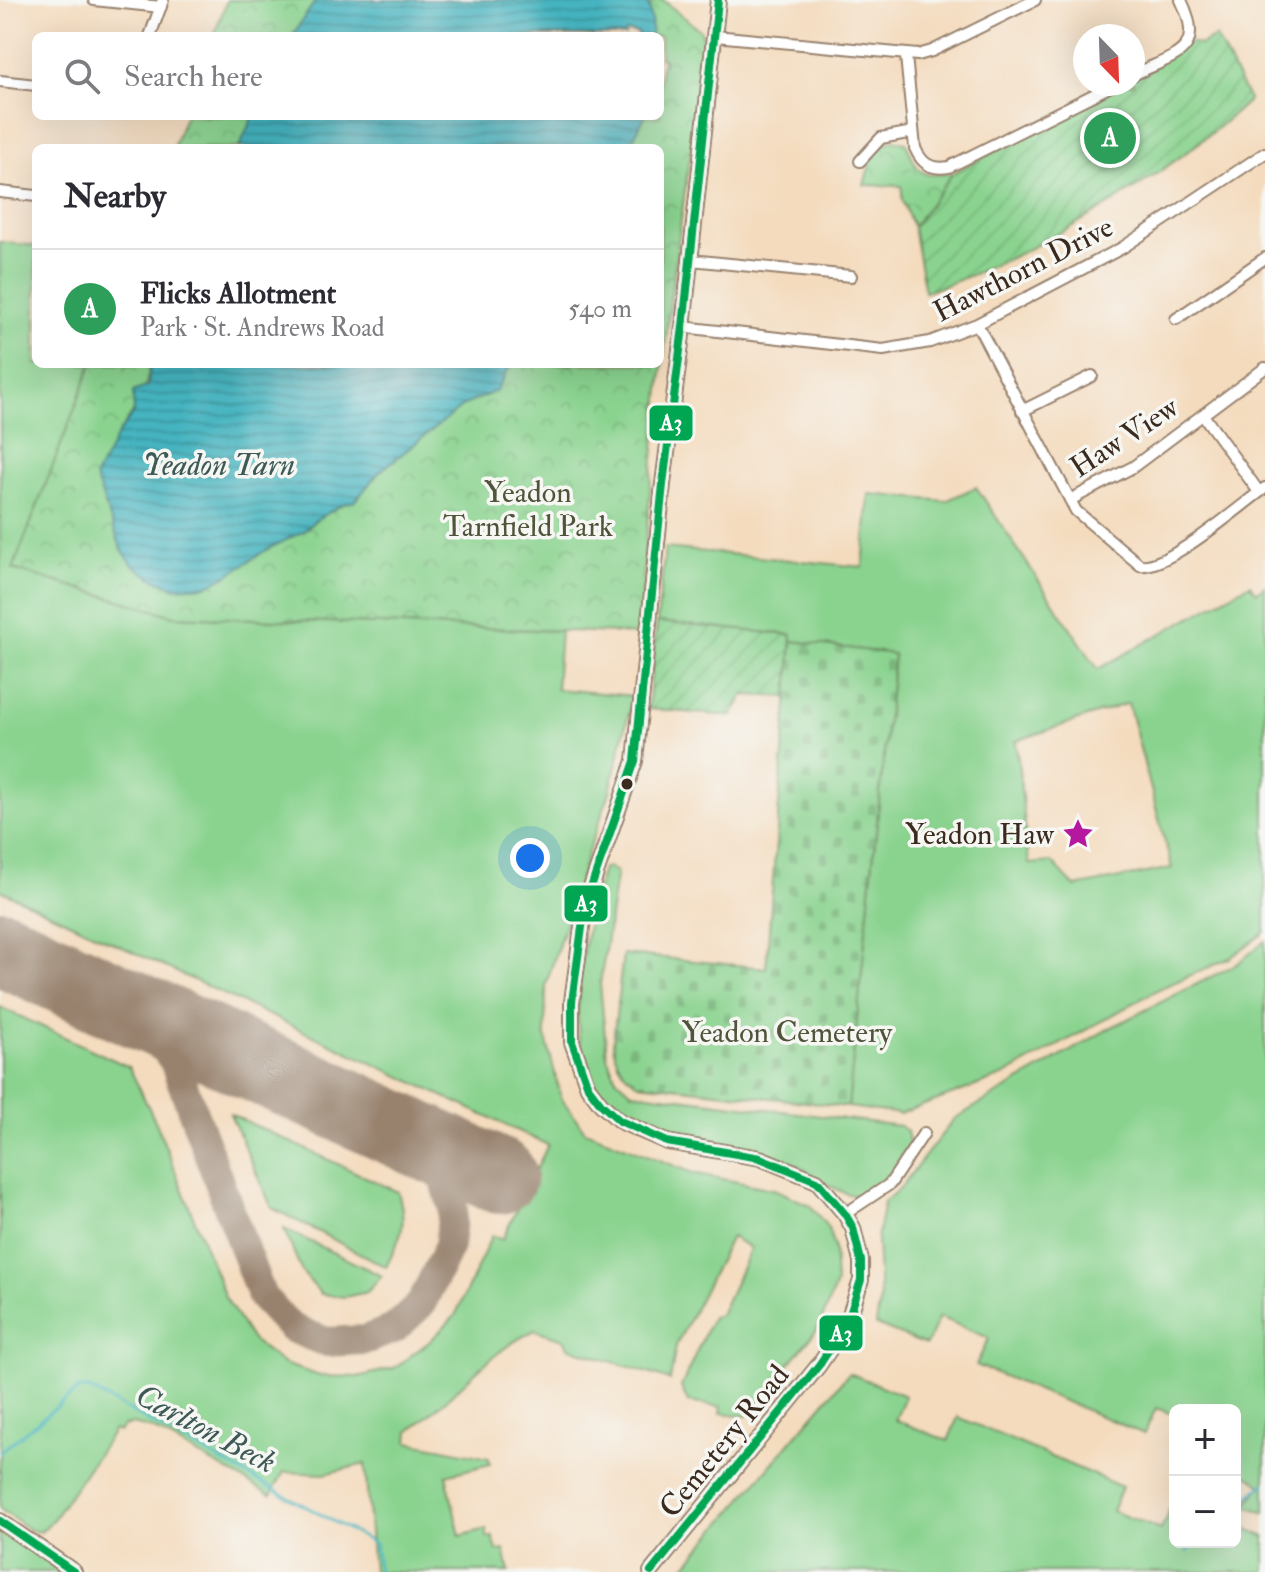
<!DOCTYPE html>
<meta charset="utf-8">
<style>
:root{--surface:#fff;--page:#f2f2f3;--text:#2b2b33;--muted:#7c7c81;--line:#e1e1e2;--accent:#1a73e8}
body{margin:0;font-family:"IM FELL Double Pica",serif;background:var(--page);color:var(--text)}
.controls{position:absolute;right:24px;bottom:24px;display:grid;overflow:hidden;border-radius:12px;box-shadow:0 8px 32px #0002}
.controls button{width:72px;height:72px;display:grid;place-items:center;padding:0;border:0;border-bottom:2px solid var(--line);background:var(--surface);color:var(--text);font:40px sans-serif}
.compass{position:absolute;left:1073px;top:24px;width:72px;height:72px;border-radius:50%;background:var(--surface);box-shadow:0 8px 32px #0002;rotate:157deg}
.you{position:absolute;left:530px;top:858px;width:28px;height:28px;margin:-20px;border:6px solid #fff;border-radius:50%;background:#1a73e8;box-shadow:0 0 0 12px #1a73e833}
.badge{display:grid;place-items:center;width:52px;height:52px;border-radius:50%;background:var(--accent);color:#fff;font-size:26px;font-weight:700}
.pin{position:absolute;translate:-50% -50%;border:4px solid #fff;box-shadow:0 2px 8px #0006}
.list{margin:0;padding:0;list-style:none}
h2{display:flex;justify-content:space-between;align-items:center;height:104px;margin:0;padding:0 32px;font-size:34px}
h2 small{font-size:26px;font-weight:400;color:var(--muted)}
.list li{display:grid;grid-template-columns:52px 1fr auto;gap:24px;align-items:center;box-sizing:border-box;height:120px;padding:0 32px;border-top:2px solid var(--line)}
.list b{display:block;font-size:30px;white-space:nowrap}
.list p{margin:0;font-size:26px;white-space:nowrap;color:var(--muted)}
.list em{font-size:26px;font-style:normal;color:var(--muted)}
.icon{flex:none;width:44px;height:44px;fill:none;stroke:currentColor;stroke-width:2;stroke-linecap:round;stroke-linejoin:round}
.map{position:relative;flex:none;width:1265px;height:1572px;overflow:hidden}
.search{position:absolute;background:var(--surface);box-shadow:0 8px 32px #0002;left:32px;top:32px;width:632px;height:88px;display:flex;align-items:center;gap:20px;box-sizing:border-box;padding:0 28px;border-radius:12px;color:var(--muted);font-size:30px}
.panel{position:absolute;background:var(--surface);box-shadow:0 8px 32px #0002;left:32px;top:144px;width:632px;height:224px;border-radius:12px}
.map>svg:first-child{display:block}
.grass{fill:#8ad38f;stroke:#627e56;stroke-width:2;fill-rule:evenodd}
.cemetery{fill:url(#cemetery-stones);stroke:#627e56;stroke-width:2}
.park{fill:url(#park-crowns);stroke:#627e56;stroke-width:2}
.garden{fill:url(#garden-furrows);stroke:#627e56;stroke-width:2}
.water{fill:url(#water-rules);stroke:#406f6f;stroke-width:2}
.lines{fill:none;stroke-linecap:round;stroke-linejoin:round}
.stream{stroke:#45b4c0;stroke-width:3}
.taxiway{stroke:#98826e;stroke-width:30}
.runway{stroke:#98826e;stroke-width:76}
.street-casing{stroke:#98826e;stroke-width:14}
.secondary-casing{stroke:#98826e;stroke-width:18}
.street{stroke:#fff;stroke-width:10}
.secondary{stroke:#fff;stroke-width:14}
.bus-1-casing{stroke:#f6f6f2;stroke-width:14}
.bus-1{stroke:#00a651;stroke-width:8}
.bus-dot{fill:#3b2a1e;stroke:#f6f6f2;stroke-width:3}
.labels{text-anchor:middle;stroke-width:7;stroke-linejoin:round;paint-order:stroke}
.street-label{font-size:30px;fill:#3b2a1e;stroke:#f6f6f2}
.park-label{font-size:30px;fill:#4f543a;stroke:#f6f6f2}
.poi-label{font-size:30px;fill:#3b2a1e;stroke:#f6f6f2;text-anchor:end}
.water-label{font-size:32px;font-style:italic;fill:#3e5a57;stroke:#f6f6f2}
.line-badge{stroke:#f6f6f2;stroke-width:3}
.badge-label{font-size:22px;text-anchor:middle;font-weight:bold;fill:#fff}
</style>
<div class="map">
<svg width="1265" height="1572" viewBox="0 0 1265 1572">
<defs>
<pattern id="cemetery-stones" width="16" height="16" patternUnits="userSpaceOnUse" patternTransform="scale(2)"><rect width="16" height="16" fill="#8ad38f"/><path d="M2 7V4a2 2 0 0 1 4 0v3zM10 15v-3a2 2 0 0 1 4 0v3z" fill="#78b57b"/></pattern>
<pattern id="park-crowns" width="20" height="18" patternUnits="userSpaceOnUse" patternTransform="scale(2)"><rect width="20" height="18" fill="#8ad38f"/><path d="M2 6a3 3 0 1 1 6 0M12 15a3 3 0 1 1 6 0" fill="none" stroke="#78b57b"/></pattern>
<pattern id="garden-furrows" width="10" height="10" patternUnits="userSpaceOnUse" patternTransform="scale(2)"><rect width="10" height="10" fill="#8ad38f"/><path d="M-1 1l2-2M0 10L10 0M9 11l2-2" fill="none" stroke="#78b57b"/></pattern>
<pattern id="water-rules" width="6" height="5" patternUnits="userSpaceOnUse" patternTransform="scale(2)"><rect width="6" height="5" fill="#45b4c0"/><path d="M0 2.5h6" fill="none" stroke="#3b939b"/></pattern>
</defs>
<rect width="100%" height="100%" fill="#f6f6f2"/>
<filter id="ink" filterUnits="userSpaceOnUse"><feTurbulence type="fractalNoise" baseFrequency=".0125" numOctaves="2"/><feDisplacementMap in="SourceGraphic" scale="16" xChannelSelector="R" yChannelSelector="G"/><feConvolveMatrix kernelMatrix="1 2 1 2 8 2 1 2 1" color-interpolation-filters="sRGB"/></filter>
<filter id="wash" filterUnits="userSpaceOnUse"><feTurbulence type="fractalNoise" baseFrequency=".006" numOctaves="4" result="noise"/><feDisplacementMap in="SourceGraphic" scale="32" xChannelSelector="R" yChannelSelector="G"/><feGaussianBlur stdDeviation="1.8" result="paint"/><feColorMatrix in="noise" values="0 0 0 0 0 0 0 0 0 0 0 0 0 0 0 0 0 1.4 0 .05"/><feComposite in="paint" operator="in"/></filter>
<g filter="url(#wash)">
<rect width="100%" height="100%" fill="#f4dbbe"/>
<path class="grass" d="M0,242l36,4v118h56l-79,205 161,47 386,15 -4,58 77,7 -24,99 -21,57 -42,133 -1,49 16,64 24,33 108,42 84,17 34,16 17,22 6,19 2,37 -17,43 -72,89 -26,-3 1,-6 -34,-5 -7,-15 31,-70 8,-2 31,-67 -20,-11 -55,109 -6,34 -91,-29 -11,-4 -4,-8 -29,-9c-49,23 -83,70 -126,101l-1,11 81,16 1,6 -44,11 14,61 26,-7 1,9 6,-1 4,14 7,-1 5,21 2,1h-138l-8,-108 -41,10 -40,-2 -13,23 -119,-66 -19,-5 -10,2 -4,6 -5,-2 -60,88 -13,14 -11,-2 -30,-21v-502l129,60 28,58 68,172 27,43 32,24 36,12 38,1 36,-9 35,-26 26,-26 37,-81 10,5 46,-95 -548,-255z
M976,487l122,182 152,-85 6,8 9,-6v346l-35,26 -71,31 -154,86 -105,39 -52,-7 46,-453 -102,-13 -1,-6 -134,-13 8,-74 198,19 6,-73 77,7zM1128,703l44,165 -97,19 -23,-25 -23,2 -13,-123z
M608,867l8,5v5l-16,107 7,73 9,21 16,14 268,34 7,5 3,17c-13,18 -29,44 -53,47 -17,2 -51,-27 -70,-35 -62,-27 -144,-9 -190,-71 -37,-51 -12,-164 6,-220z
M1265,941v572l-20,-8 17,-19 -9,-8 -18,-8v-60h-60v5l-19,-7 -12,26 -168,-69 13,-27 -50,-21 -13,28 -50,-20 4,-27 -3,-59 7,-37 16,-14 54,-69 156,-91 127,-64z
M230,1114l168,78c10,34 3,44 -12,75l-114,-59z
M284,1229l98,47 -15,16 -22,5 -24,-3 -19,-22z
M849,1373l56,23 -10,24 53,21 10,-24 164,70 -10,24 49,19 9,-22 5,2v32h60v-19l30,14v35h-585z
M0,1530l63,42h-63z"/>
<path class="cemetery" d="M792,641l102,13 -46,453 -209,-24c-18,-10 -24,-21 -26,-41l10,-88 143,14z"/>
<path class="park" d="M227,0h89l-24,36h-78z
M655,0h8l38,31 5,17c-30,195 -56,391 -66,588l-20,-3 -446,-17 -161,-47 79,-205h58c-3,27 -14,46 -31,68l185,99 10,-10 29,-17 12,-3 24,-29 85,-67 32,-14 11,-20 7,-7h146v-216h-32l17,-32h15v-44l4,-13 -4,-1v-22h-9l-2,-30z
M185,116h68l-14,32h-66z
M893,140l13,3c13,31 13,35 47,30l-40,54 -11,-27v-14l-38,-1c6,-19 7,-38 29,-45z"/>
<path class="garden" d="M1216,37l33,63c-83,78 -216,157 -324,192l-12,-65 40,-54 166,-89h14v-7l56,-35 11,3z
M657,622l135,13 -4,62 -44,-2 -12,21 -84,-7z"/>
<path class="water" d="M316,0h330c6,11 6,23 5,36h-13v-3l-12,-1 -1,4h-333z
M253,116h392l-17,32h-389z
M150,364h364l-7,7 -11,20 -32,14 -85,67 -24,29 -12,3 -29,17 -10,10 -36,18 -40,26 -22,11 -30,2 -24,-10 -20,-14 -11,-16 -26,-71 24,-45 15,-19 -1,-21 15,-6z"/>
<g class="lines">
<path class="stream" d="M0,1452l79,-63h10l286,155 3,28
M1235,1507l30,-23
M1187,1552l10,-10"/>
<path class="taxiway" d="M103,994l25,15 21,18 25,34 88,236 29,31 35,14 38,-2 30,-11 27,-25 28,-58 4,-37 -9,-32 -21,-28 -31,-22"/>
<path class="runway" d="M0,947l499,229"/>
</g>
</g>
<g filter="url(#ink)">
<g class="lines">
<defs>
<path id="street" d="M94,0l67,7
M150,36l13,-36
M715,36l203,19 14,-4 103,-51
M906,56l9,92c7,16 16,22 34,19l166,-83
M1133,75c41,-20 74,-22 48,-75
M0,81l36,4
M860,161l21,-23 32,-6
M0,192l36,4
M691,260l160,16
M1176,319l89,-61
M977,324l99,187 64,54c27,5 101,-60 125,-77
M683,327l200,23 47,-8 47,-18 145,-76 143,-95
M1022,411l70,-35
M1203,415l56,77
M1070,500l63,-33 132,-99
M845,1214l45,-30 34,-51"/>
<path id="secondary" d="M0,1521l74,51
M651,1572l168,-207 28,-41 14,-44v-19l-8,-33 -8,-14 -28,-33 -57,-23 -93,-16 -47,-21 -19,-17 -13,-17 -16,-45v-40l13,-97 50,-144 28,-277 20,-157 35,-327"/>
</defs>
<use href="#street" class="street-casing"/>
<use href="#secondary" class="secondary-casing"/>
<use href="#street" class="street"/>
<use href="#secondary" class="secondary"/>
<defs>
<path id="bus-1" d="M0,1521l74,51
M651,1572l168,-207 28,-41 14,-44v-19l-8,-33 -8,-14 -28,-33 -57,-23 -93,-16 -47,-21 -19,-17 -13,-17 -16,-45v-40l13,-97 50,-144 28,-277 20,-157 35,-327"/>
</defs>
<use href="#bus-1" class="bus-1-casing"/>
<use href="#bus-1" class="bus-1"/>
</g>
</g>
<defs>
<symbol id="sight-bare" viewBox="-9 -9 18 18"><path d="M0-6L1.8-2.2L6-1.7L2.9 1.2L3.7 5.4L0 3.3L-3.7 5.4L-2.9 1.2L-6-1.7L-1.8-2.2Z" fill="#b5179e" stroke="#f6f6f2" stroke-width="2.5" paint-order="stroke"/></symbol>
</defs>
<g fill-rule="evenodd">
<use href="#sight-bare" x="1056" y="812" width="44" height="44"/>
</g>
<circle class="bus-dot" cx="627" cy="784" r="7"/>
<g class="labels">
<g class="street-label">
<text transform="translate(1023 269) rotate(-27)" y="10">Hawthorn Drive</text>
<text transform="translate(1124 437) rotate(-33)" y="10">Haw View</text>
<text transform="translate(724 1441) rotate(-51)" y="10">Cemetery Road</text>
</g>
<g class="park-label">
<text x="528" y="502">Yeadon<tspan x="528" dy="34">Tarnfield Park</tspan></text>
<text x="787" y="1042">Yeadon Cemetery</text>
</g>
<g class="poi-label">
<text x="1054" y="844">Yeadon Haw</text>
</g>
<g class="water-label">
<text x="219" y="475">Yeadon Tarn</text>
<text transform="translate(206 1428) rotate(28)" y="11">Carlton Beck</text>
</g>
</g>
<g class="line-badge">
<rect x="648" y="404" width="46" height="38" rx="8" fill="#00a651"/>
<rect x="563" y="884" width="46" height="39" rx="8" fill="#00a651"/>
<rect x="818" y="1314" width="46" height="38" rx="8" fill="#00a651"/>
</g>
<g class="badge-label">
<text x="671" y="430">A3</text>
<text x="586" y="911">A3</text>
<text x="841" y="1341">A3</text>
</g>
</svg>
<div class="controls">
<button>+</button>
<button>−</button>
</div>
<svg class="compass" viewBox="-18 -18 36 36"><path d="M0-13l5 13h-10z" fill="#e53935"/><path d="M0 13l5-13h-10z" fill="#7c7c81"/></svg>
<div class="you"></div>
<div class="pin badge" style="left:1110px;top:138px;background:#2e9e5b">A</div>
<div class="search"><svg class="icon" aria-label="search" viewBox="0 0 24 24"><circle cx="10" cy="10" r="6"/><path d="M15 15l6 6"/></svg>Search here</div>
<section class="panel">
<h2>Nearby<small></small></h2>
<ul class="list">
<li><span class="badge" style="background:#2e9e5b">A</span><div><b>Flicks Allotment</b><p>Park · St. Andrews Road</p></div><em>540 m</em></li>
</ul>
</section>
</div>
